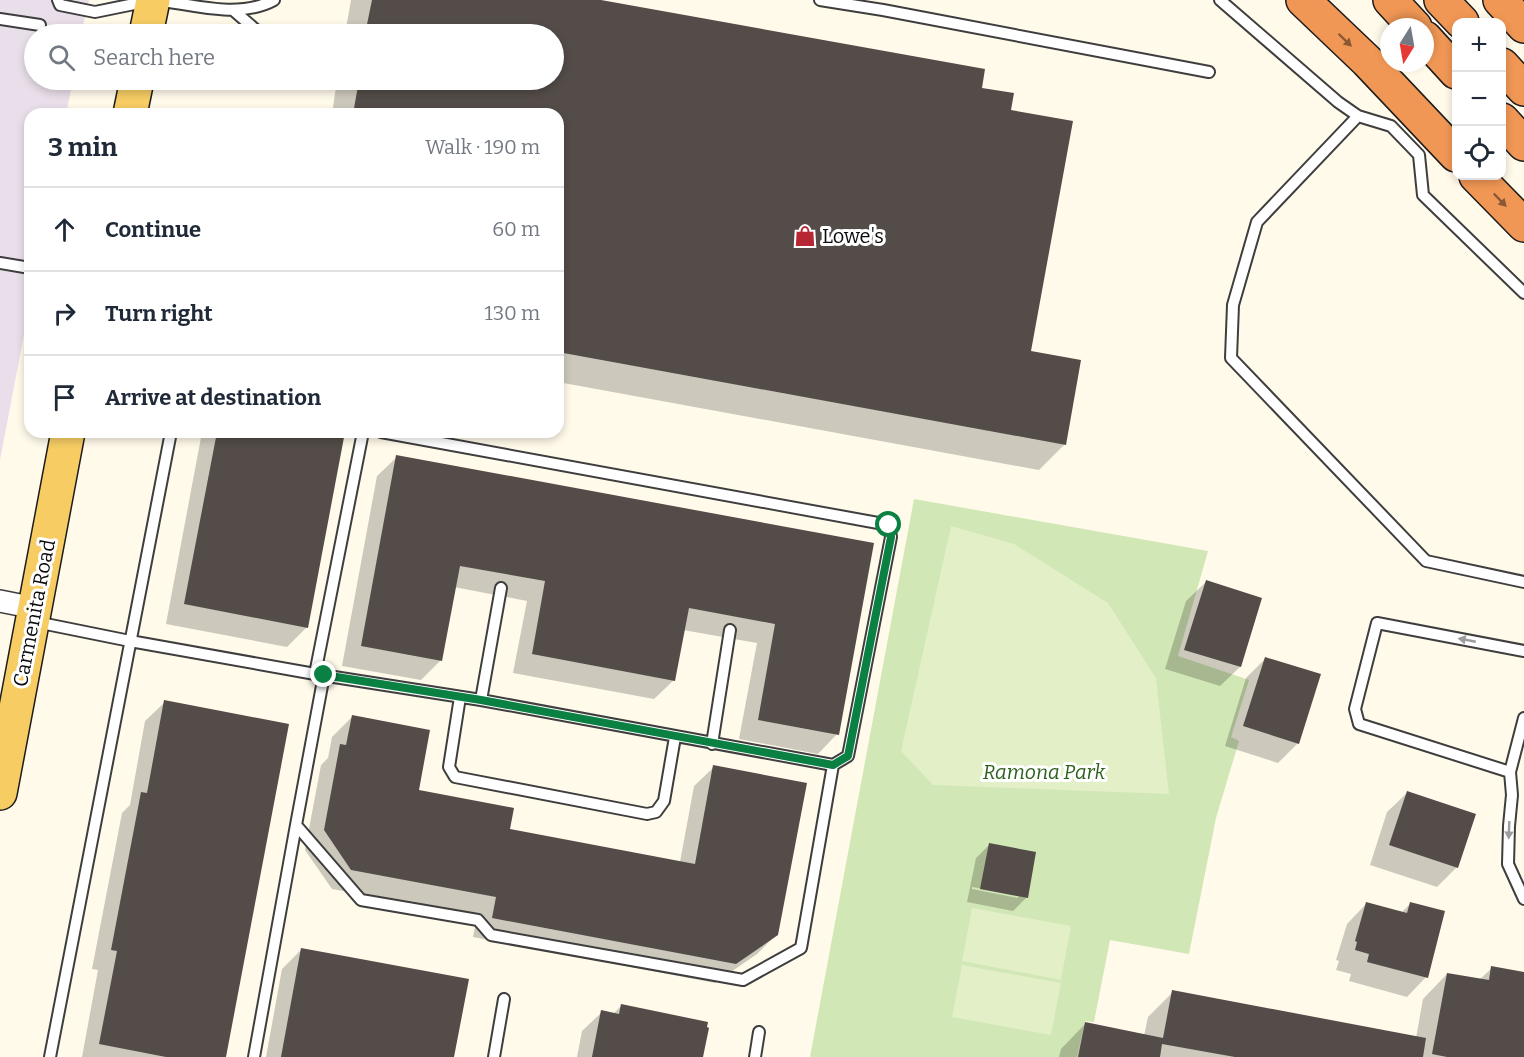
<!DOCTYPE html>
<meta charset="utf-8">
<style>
:root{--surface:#fff;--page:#f2f2f3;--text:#1f2937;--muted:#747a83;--line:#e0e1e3}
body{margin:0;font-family:Bitter,serif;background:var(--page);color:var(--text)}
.controls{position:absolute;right:18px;top:18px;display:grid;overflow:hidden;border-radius:12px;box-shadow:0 3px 9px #0003}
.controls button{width:54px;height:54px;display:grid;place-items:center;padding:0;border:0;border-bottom:2px solid var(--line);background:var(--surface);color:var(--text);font:30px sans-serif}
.compass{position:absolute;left:1380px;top:18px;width:54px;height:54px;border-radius:50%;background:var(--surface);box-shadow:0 3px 9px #0003;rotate:191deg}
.stop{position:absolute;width:18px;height:18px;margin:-14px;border:4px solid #0b8043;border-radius:50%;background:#fff}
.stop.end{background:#0b8043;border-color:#fff;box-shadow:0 2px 6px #0008}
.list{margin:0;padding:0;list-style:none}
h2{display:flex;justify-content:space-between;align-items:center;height:78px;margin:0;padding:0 24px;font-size:26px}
h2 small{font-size:20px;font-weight:400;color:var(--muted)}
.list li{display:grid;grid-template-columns:39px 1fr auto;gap:18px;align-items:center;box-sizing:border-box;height:84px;padding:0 24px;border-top:2px solid var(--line)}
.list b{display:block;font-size:22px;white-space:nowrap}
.list em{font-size:20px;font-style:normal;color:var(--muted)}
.icon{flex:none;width:33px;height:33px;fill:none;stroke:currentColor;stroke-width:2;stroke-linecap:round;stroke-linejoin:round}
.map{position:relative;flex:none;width:1524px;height:1057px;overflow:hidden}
.search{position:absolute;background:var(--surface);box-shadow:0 3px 9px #0003;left:24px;top:24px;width:540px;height:66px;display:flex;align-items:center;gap:15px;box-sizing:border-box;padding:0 21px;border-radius:33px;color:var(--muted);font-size:22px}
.panel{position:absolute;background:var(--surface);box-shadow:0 3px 9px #0003;left:24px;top:108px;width:540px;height:330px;border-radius:18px}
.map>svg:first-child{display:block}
.industrial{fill:#e9dfea}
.green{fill:#d1e7b5}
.pitch{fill:#e2efc7}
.shadow{fill:#0003;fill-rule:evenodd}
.building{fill:#534c48}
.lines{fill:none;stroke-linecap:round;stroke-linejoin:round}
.service-casing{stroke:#3e3e3e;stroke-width:14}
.minor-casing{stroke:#3e3e3e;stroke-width:24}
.primary-casing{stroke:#1c1c1c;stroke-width:36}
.motorway-casing{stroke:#1c1c1c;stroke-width:36}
.service{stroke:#fff;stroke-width:10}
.minor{stroke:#fff;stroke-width:21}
.primary{stroke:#f6cc63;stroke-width:33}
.motorway{stroke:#f19755;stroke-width:33}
.oneway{fill:#8a5834}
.oneway2{fill:#9d9d9d}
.route{stroke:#0b8043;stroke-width:8}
.labels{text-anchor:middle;stroke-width:6;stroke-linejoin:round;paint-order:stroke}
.poi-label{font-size:20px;fill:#0b0b0b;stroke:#fff;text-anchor:start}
.street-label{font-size:20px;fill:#0b0b0b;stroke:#fff}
.park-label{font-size:20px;font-style:italic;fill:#2e601e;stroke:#fff}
</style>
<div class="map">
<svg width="1524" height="1057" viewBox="0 0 1524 1057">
<rect width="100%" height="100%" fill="#fffaea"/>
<path class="industrial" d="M0,0h89l-8,34h-47v46h39l-7,34h-36v189l-30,157z"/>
<path class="green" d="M914,499l294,52 -30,105 71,24 -18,57 8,4 -23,77 -27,136 -79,-14 -16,82 -9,-1 -8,36h-267z"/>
<path class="pitch" d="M951,526l63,18 94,59 48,75 13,116 -236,-9 -32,-34z
M972,908l99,18 -10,54 -99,-19z
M962,965l99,18 -10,52 -99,-18z"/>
<path class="shadow" d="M351,0h240l389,89 29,22 20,241 35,93 -25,25 -481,-88v-268h-226l5,-34h217v-46h-209z
M202,432h142l-37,195 -20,20 -121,-23z
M397,457l475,87 -35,190 -19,20 -79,-15 18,-96 -74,-13 -9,50 -20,19 -141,-26 14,-72 -73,-14 -14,74 -19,19 -79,-14 35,-190z
M1206,582l54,17 -20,68 -20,19 -55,-17 21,-68z
M1266,658l32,85 -20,20 -53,-17 21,-68z
M165,702l59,355h-142l16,-87 -6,-1 30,-156 8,-8 15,-84z
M352,717l65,74 91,39 172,32 14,-76 20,-19 63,167 -20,20 -42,29 -242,-46 4,-21 -145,-27 -27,-39 16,-85 7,-7 4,-21z
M1407,793l50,74 -20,20 -67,-22 17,-53z
M989,845l37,53 -13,13 -46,-9 9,-44zM972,887l46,8v3l-46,-9z
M1366,904l35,9 9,-9 16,73 -19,20 -58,-16 2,-7 -15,-4 3,-9 -3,-1 11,-36z
M302,949l151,108h-187l16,-88z
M1492,968l32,6 -1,83h-464l2,-8 24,-25 59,12 4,-19 25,-25 243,46 7,-39 24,-25 32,6z
M621,1006l81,51h-125l5,-26 20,-19 11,2z"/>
<path class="building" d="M372,0h229l384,69 -3,19 32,5 -3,17 62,11 -42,230 50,9 -15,85 -508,-93v-238h-205l6,-34h195v-46h-189z
M217,432h128l-37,196 -124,-24z
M396,455l478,88 -35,192 -81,-15 17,-96 -86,-16 -14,73 -143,-27 13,-73 -85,-15 -18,95 -81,-15z
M1206,580l56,18 -21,69 -57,-17z
M1265,657l56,17 -22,70 -56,-18z
M164,700l125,24 -63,333h-60l-67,-13 18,-93 -6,-1 30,-158 6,1z
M352,715l78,15 -11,60 95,18 -4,21 185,35 18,-99 94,18 -29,152 -42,29 -244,-46 4,-21 -145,-27 -27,-40 16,-86 6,1z
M1407,791l69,23 -18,54 -69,-23z
M989,843l47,9 -8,46 -48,-9z
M1366,902l41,11 3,-11 35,9 -17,67 -61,-16 2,-8 -14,-4 2,-8 -2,-1z
M301,948l168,31 -15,78h-173z
M1491,966l33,6v85h-77l-15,-3 15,-81 42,7z
M1172,990l254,48 -3,19h-188l-73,-13 -2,13h-82l7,-35 78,16z
M621,1004l87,18 -1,5 2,1 -6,29h-111l9,-47 18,4z"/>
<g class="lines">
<defs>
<path id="service" d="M58,0l2,5 35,7 54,-11
M157,0c37,5 82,19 117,0
M820,0l63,10 326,62
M1220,0l118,102 20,14 33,10 28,29 4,40 101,98
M233,10l23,20 12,4
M0,19l40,6
M1358,116l-101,106 -24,83 -2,53 195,203 98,21
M0,263l30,5
M36,622l94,19 185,33 166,26 352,65 15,-9 43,-219 -2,-12 -508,-93
M315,674l48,-242
M324,675l-28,150 65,75 117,20 13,15 252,45 58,-32 32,-183
M460,697l-11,70 6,10 192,37 9,-2 8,-11 11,-64
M481,700l20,-112
M1524,718l-14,54 2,23 -3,31 -1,38 16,35
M712,744l18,-114
M1510,772l-151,-48 -4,-15 22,-86 147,28
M50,1057l121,-625
M254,1057l42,-232
M494,1057l10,-58
M755,1057l4,-25"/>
<path id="minor" d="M0,601l35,7"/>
<path id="primary" d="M146,34l7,-34
M130,114l7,-34
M0,793l68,-361"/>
<path id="motorway" d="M1303,0l64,61 89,94
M1390,0l25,27
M1441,0l21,22
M1500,0l24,26
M1425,38l31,34
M1502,65l22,24
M1502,120l22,24
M1476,176l48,49"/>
</defs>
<use href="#service" class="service-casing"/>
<use href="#minor" class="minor-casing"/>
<use href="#primary" class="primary-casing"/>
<use href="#motorway" class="motorway-casing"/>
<use href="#service" class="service"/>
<use href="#minor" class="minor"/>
<use href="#primary" class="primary"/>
<use href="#motorway" class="motorway"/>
</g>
<defs><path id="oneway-solid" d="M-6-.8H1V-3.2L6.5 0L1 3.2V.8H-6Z" transform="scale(1.5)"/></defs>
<g class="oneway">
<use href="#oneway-solid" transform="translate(1345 40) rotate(44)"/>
<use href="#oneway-solid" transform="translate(1500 200) rotate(46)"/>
</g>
<g class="oneway2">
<use href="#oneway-solid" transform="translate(1467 640) rotate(-169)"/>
<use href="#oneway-solid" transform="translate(1509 830) rotate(92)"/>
</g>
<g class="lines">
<path class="route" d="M324,675l157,25 352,65 15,-9 43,-219 -2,-12"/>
</g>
<defs>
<symbol id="shop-bare" viewBox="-9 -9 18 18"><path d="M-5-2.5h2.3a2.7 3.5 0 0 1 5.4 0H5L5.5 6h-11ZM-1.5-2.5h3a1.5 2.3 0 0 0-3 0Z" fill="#b72733" stroke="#fff" stroke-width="2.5" paint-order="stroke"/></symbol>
</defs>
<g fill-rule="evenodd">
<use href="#shop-bare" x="790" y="221" width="30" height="30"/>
</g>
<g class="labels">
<g class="poi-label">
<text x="822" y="243">Lowe's</text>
</g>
<g class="street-label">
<text transform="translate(34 613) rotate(-79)" y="7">Carmenita Road</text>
</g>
<g class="park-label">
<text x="1044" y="779">Ramona Park</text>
</g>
</g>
</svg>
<div class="controls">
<button>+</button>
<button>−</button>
<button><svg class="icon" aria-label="locate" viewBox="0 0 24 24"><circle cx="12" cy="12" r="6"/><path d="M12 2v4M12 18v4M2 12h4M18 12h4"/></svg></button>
</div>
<svg class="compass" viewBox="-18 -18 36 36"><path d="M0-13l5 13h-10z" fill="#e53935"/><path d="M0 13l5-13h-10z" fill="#747a83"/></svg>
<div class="stop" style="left:889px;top:525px"></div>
<div class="stop end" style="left:324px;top:675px"></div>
<div class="search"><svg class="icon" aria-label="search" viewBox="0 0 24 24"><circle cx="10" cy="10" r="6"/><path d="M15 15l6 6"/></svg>Search here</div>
<section class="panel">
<h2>3 min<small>Walk · 190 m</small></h2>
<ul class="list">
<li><svg class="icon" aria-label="ahead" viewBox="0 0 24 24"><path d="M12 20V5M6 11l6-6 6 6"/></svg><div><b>Continue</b></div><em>60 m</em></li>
<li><svg class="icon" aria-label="right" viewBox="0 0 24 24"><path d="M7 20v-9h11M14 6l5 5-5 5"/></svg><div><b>Turn right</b></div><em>130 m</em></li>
<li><svg class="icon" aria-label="arrive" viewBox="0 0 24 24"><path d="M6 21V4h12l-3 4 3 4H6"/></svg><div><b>Arrive at destination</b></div></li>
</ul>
</section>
</div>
